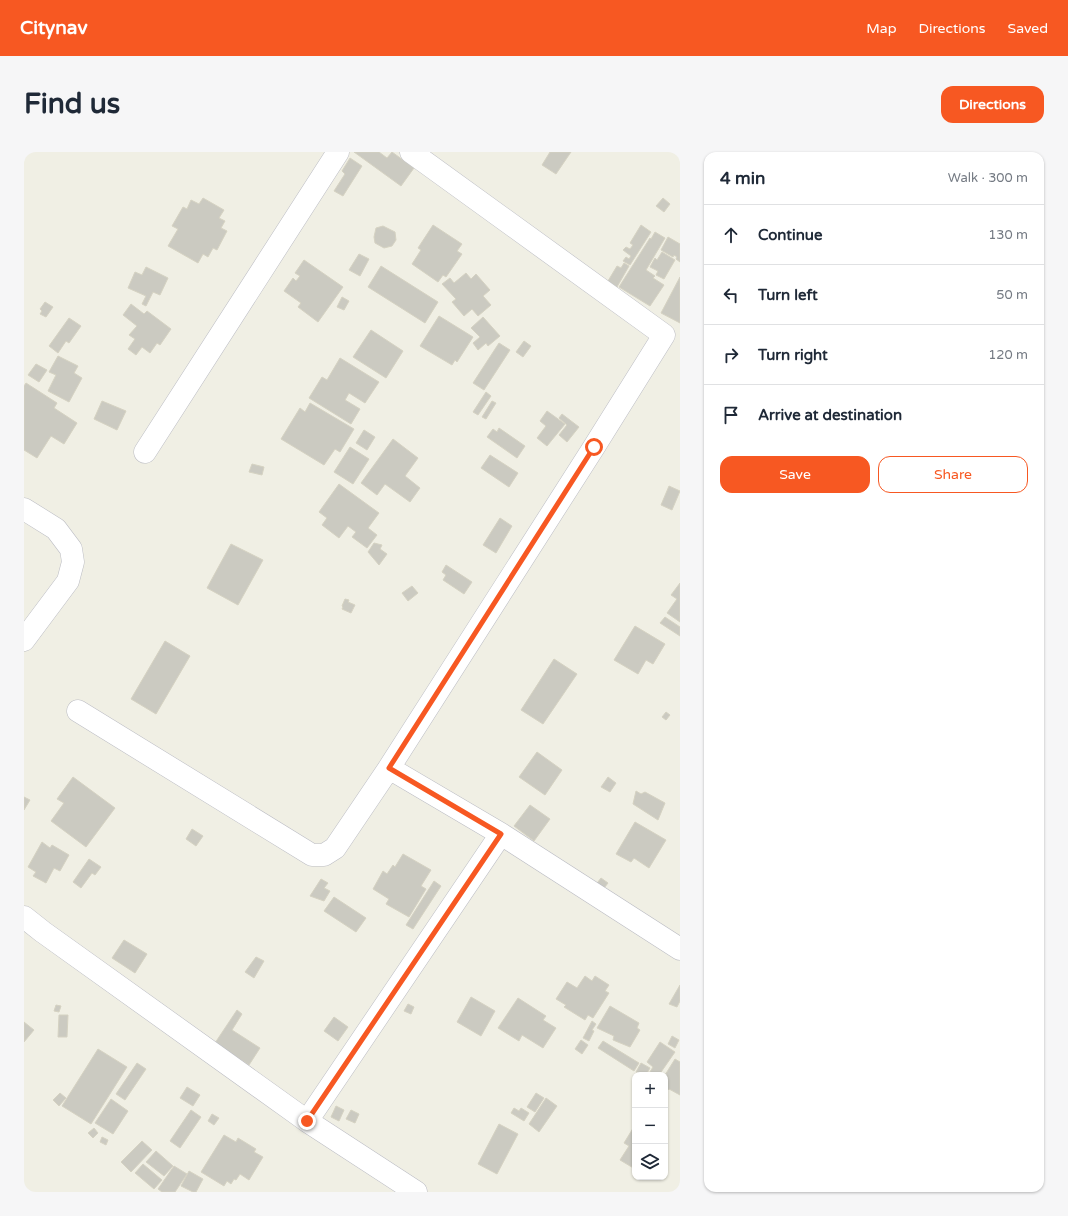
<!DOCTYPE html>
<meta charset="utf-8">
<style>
:root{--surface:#fff;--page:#f6f6f7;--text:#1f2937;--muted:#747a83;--line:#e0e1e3;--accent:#f75822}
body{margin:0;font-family:"Varela Round",sans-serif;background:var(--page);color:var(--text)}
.controls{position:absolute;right:12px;bottom:12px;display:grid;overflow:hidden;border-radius:8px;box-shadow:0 1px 3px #0004}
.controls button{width:36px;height:36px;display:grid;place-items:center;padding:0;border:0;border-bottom:1px solid var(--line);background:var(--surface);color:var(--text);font:20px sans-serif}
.stop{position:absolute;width:12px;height:12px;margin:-9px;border:3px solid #f75822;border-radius:50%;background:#fff}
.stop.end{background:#f75822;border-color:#fff;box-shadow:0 1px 4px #0008}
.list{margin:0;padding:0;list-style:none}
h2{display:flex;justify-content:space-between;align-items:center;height:52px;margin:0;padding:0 16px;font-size:17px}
h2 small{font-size:13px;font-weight:400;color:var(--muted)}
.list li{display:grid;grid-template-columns:26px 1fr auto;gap:12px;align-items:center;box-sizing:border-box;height:60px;padding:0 16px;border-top:1px solid var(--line)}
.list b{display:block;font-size:15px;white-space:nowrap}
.list em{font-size:13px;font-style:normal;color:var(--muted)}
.actions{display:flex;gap:8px;padding:12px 16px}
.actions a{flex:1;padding:9px 0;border:1px solid var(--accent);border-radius:12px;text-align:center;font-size:14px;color:var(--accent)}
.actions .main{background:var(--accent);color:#fff}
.icon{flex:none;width:22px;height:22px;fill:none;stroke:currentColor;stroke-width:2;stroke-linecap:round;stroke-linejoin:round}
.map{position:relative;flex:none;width:656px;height:1040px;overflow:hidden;border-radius:12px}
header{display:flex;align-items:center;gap:24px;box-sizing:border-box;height:56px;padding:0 20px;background:var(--accent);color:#fff}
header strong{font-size:19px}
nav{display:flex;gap:22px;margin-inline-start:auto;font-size:14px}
.intro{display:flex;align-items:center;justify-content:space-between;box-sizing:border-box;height:96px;padding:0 24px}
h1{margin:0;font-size:28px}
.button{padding:10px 18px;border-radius:12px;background:var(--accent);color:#fff;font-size:14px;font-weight:700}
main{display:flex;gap:24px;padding:0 24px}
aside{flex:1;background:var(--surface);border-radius:12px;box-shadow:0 1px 3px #0004}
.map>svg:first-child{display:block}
.building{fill:#cbcac1;stroke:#d5d2c2}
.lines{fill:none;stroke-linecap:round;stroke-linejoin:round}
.minor-casing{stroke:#bcbdc4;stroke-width:23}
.minor{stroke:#fff;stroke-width:22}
.route{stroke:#f75822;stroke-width:5}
</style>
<header>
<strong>Citynav</strong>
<nav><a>Map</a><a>Directions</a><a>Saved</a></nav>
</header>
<div class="intro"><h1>Find us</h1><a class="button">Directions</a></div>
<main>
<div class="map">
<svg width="656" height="1040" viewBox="0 0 656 1040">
<rect width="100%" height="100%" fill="#f0efe4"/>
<path class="building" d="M330,0h25l8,6 5,-6 22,16 -13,18z
M526,0h21l-15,22 -14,-9z
M326,6l12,8 -19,30 -9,-5 11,-17 -3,-3z
M179,46l21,12 -5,8 6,3 -4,7 6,3 -10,19 -4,-2 -5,9 -5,-3 -5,9 -30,-17 10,-17 -6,-3 11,-19 4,2 4,-9 8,4z
M639,46l7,6 -6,8 -8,-6z
M409,73l29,19 -5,7 5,3 -16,23 -3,-2 -5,7 -26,-18 9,-14 -3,-2z
M617,73l10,7 -21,33 -7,-4 3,-4 3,2 2,-3 -8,-6 3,-3 4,2 3,-4 -3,-2z
M359,74l12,6 1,8 -4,6 -8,2 -9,-5 -1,-6 2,-9z
M631,80l10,6 -19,32 9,6 -2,2 11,7 -14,21 -31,-19 31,-49 1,1z
M644,85l12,7v18l-4,-3 1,-2 -3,-2 -1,2 -12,-7z
M638,100l13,8 -11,19 -8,-4 2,-4 -8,-4 5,-9 2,2z
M335,102l10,5 -9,17 -11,-6z
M280,108l39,27 -25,35 -20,-15 3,-4 -17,-12 9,-13 3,3 4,-5 -5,-3z
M600,111l5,3 -12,21 -9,-6 9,-15 4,2z
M357,114l57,36 -13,21 -57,-36z
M122,115l22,11 -8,17 -7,-3 -7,14 -4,-2 4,-8 -18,-8 7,-16 7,3z
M442,121l5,6 5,-5 14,16 -7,6 8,9 -13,11 -6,-7 -8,7 -12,-14 4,-3 -14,-15 8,-6 4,5z
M656,125v46l-19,-10z
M318,145l7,4 -5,9 -7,-3z
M21,150l8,5 -7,10 -6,-3 2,-3 -2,-2z
M107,152l13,10 3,-3 24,18 -11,16 -3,-2 -7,10 -8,-6 -6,8 -8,-6 7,-10 -6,-4 8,-9 -14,-11z
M415,164l34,21 -16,25 -2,-2 -3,5 -32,-19z
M459,165l17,19 -12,10 -2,-3 -8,7 -5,-7 7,-6 -9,-9z
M45,166l12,8 -12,17 -3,-2 -8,12 -9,-7z
M347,178l32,21 -17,27 -33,-21z
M500,189l7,5 -8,11 -7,-5z
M475,191l11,7 -26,40 -11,-7z
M34,204l20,10 -4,7 8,5 -13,24 -21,-11 8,-16 -7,-3z
M316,206l39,24 -14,21 -16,-10 -4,7 15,9 -9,15 -42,-26 13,-21 5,3z
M12,212l11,6 -8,12 -11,-7z
M2,231l31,20 -3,5 23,15 -13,21 -13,-8 -14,22 -13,-8v-64z
M462,240l5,4 -13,19 -5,-3z
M78,249l24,10 -9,19 -23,-11z
M468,249l4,2 -10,16 -4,-2z
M286,251l44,26 -14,23 -5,-3 -11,16 -43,-26 19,-31 5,4z
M523,259l18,13 -18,22 -10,-8 9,-12 -6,-5z
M538,262l17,13 -12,15 -8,-7 8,-10 -8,-7z
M475,276l26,18 -8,12 -30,-21 6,-8 4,3z
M340,278l11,7 -8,13 -11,-7z
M369,287l25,19 -13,18 15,12 -10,14 -25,-18 -8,11 -16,-12z
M326,295l19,12 -16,25 -19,-12z
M466,303l28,18 -9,14 -28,-19z
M228,312l12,3 -2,8 -13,-3z
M315,332l40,29 -11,15 9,7 -10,13 -15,-11 4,-5 -8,-6 -9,12 -17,-13 5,-7 -8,-6z
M645,334l11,5 -8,19 -11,-5z
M476,366l12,8 -16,27 -13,-8z
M350,391l8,2 -2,4 7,5 -8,11 -11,-13z
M207,392l32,16 -25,45 -31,-17z
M422,413l26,17 -8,12 -21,-14 3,-5 -4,-3z
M656,431v39l-13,-9 10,-14 -6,-4z
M388,434l6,7 -10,8 -6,-8z
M321,447l4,1 -1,2 7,3 -4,8 -9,-4 1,-2 -1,-1z
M641,465l15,10v9l-20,-13z
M611,474l30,18 -12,20 -7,-4 -8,14 -24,-14z
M141,489l25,15 -34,58 -25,-15z
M530,507l23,15 -34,50 -22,-14z
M642,560l4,3 -4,5 -4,-3z
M513,600l25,18 -17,25 -26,-18z
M49,625l42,31 -29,39 -35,-26 13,-18 -7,-4z
M584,625l8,6 -6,9 -9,-5z
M612,639l5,3 4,-2 20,11 -7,17 -25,-16z
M0,645l6,3 -6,10z
M506,653l20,14 -16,22 -20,-15z
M611,670l31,18 -17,28 -15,-10 -3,4 -15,-8z
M168,677l11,7 -7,10 -10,-7z
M18,690l8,6 2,-3 17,10 -9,16 -6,-3 -8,15 -13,-7 3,-4 -8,-5z
M379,702l28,16 -10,16 5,3 -17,28 -23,-13 3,-5 -16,-10 10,-18 4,3 6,-9 2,2z
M65,707l12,8 -6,8 -3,-2 -11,15 -8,-6z
M577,726l7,5 -7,9 -7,-5z
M297,727l7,4 -4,5 6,3 -6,10 -14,-5z
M410,729l7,5 -28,43 -7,-4z
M310,745l32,21 -10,14 -32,-21z
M100,788l23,14 -12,19 -23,-15z
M232,805l8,4 -10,17 -9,-6z
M561,824l7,5 3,-5 14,9 -4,6 4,2 -16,25 -5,-3 -3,5 -21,-13 2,-2 -10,-6 11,-17 10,6z
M656,833v16l-3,6 -8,-3z
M447,845l24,14 -14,25 -24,-14z
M494,846l28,18 -3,4 13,8 -13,20 -21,-13 -3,6 -21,-13z
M384,852l6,3 -3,7 -7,-3z
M32,853l5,1 -2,6 -5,-1z
M586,854l29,17 -2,5 3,2 -10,17 -17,-7 1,-4 -17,-8z
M213,858l5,4 -10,16 28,18 -11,17 -34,-22z
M35,863h9l-1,22h-9z
M310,865l14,10 -10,14 -14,-10z
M568,869l4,3 -4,6 2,1 -5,10 -6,-3z
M0,870l10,8 -10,12z
M648,884l7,4 -4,8 -7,-4z
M557,888l7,5 -6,9 -7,-5z
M579,889l36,22 -5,8 -36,-23z
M636,890l15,10 -16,23h-11l5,-8 -6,-5z
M74,897l29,18 -36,57 -29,-18z
M651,907l5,3v33l-11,-6 -2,2 -2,-1v-15z
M113,911l9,6 -21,31 -9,-6z
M617,911l9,5 -4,7h-5l-5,-3z
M163,935l13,8 -7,11 -13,-8z
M36,941l6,5 -7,8 -6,-6z
M512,941l8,5 -9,14 -8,-5z
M522,946l11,8 -18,26 -10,-8z
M87,947l17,12 -15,23 -18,-11z
M312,954l8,4 -5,11 -8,-4z
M490,956l5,3 2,-3 8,5 -5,8 -13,-8z
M167,958l10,7 -21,31 -10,-7z
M327,958l8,4 -4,9 -9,-4z
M188,962l7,4 -5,7 -6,-4z
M475,972l19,10 -21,40 -19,-10z
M611,973v44l-15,-9 9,-14 -5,-3z
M70,976l4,5 -5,5 -5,-5z
M200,983l12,7 2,-4 18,11 -2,3 9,5 -14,23 -9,-6 -4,6 -2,-1 -3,5 -4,-3 -3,5 -23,-14z
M78,985l6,3 -2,5 -6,-3z
M118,989l10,9 -21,22 -10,-10z
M132,999l17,15 -9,10 -18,-14z
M119,1012l19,16 -8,9 -19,-16z
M150,1014l13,8 -12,18h-13l-4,-3z
M165,1019l14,8 -7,13h-3l-12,-6z"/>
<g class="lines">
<defs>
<path id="minor" d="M121,300l193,-300
M0,357l32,20 15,20 2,13 -5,19 -44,59
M54,559l234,144h12l11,-7 54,-80 205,-321 70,-112 -253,-183
M365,616l112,66 179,115
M0,765l19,15 264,189 109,71
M283,969l194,-287"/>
</defs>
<use href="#minor" class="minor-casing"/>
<use href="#minor" class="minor"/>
</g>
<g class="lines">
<path class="route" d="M283,969l194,-287 -112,-66 205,-321"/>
</g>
</svg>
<div class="controls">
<button>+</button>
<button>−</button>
<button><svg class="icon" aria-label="layers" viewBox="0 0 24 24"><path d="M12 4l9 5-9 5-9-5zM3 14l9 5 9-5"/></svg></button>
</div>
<div class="stop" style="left:570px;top:295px"></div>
<div class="stop end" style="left:283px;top:969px"></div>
</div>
<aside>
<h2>4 min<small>Walk · 300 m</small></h2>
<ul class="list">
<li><svg class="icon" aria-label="ahead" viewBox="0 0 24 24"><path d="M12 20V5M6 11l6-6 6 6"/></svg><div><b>Continue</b></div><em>130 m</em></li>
<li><svg class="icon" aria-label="left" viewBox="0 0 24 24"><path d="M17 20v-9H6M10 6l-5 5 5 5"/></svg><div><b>Turn left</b></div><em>50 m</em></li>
<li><svg class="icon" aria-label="right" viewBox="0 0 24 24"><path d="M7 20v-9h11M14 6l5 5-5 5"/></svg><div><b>Turn right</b></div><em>120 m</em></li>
<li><svg class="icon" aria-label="arrive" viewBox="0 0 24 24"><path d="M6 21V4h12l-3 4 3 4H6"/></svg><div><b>Arrive at destination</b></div></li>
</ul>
<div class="actions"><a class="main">Save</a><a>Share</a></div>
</aside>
</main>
